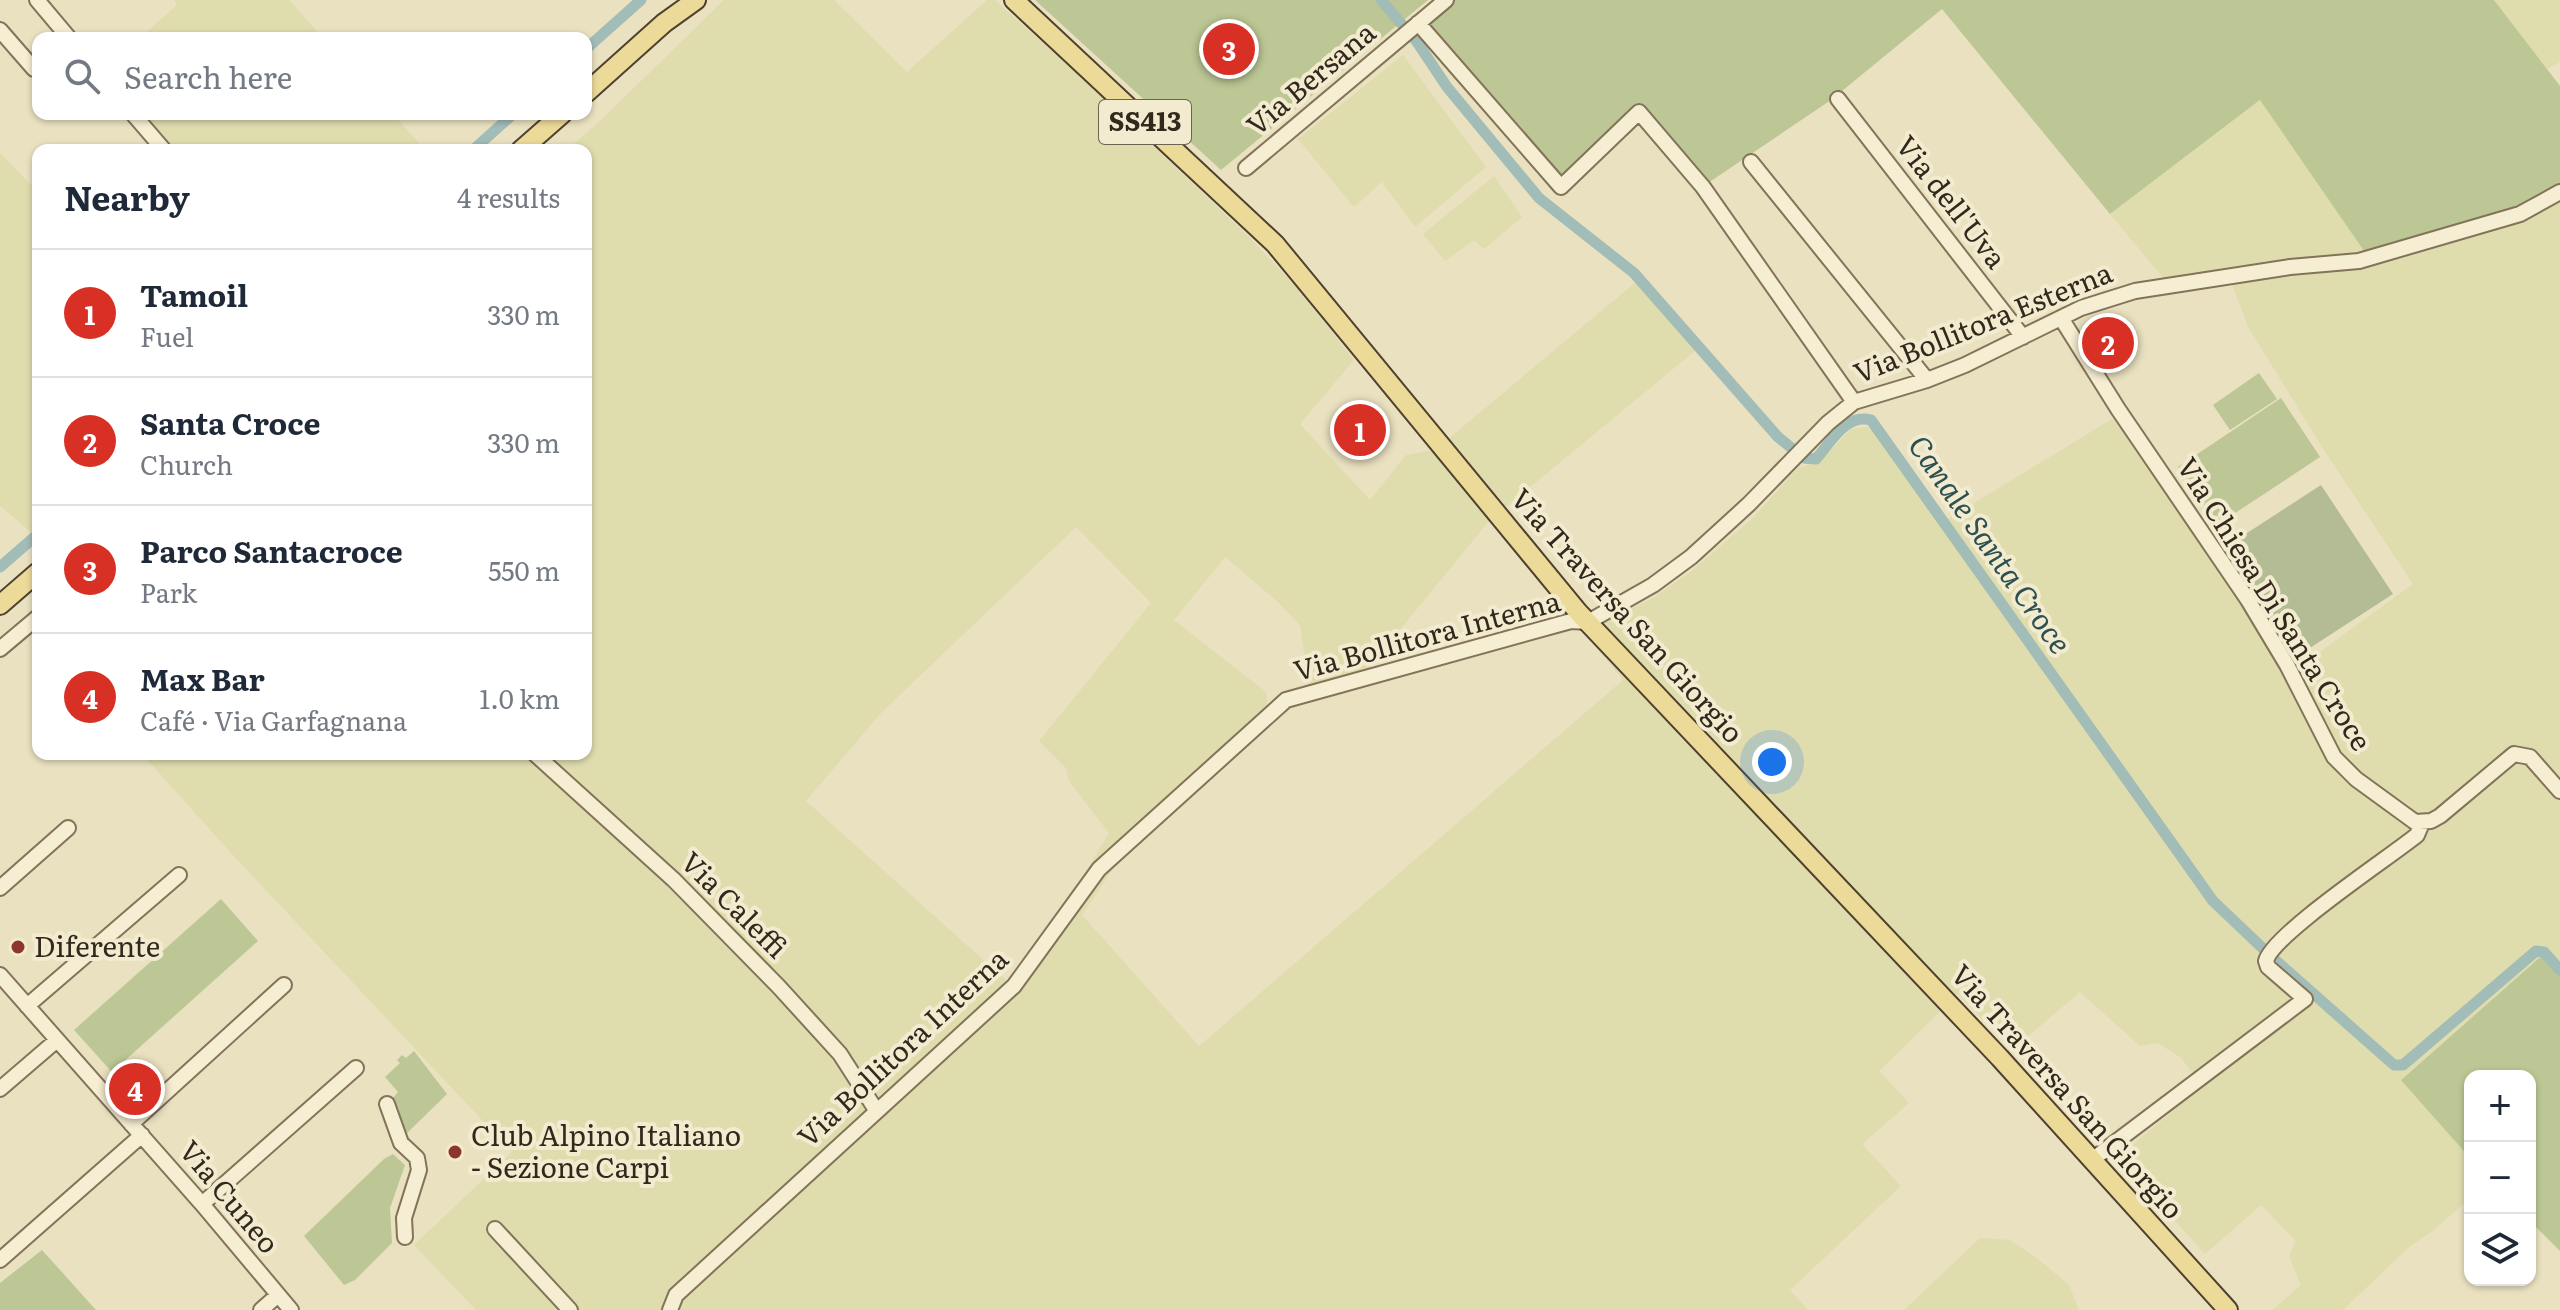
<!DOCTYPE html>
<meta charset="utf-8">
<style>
:root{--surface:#fff;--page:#f2f2f3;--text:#1f2937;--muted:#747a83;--line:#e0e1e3;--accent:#d93025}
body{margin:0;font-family:Literata,serif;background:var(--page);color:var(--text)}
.controls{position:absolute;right:24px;bottom:24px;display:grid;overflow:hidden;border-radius:16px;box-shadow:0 2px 6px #0004}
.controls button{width:72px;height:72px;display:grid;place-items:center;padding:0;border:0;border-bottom:2px solid var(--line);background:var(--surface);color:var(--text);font:40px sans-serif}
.you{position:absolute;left:1772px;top:762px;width:28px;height:28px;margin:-20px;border:6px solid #fff;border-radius:50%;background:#1a73e8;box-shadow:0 0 0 12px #1a73e833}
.badge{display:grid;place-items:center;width:52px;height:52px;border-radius:50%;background:var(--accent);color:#fff;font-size:26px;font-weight:700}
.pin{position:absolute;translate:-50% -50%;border:4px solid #fff;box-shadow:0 2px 8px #0006}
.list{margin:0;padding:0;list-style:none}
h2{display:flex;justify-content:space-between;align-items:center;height:104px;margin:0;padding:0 32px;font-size:34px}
h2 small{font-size:26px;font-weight:400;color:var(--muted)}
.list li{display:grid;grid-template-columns:52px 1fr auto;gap:24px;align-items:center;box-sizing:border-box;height:128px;padding:0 32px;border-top:2px solid var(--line)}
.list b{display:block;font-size:30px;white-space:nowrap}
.list p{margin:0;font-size:26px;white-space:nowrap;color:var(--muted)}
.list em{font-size:26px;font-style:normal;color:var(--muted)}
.icon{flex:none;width:44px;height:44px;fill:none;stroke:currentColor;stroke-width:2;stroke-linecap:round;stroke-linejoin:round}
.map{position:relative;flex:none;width:2560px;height:1310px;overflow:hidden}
.search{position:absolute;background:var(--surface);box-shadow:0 2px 6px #0004;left:32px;top:32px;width:560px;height:88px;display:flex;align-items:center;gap:20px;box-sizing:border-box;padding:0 28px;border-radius:16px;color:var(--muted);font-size:30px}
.panel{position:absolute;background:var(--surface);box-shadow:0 2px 6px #0004;left:32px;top:144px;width:560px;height:616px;border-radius:16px}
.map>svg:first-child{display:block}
.farmland{fill:#dfdcae;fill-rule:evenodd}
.green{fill:#bcc795}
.cemetery{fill:#b3bc94}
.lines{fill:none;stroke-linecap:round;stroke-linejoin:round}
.canal{stroke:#a2bcb7;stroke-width:11}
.minor-casing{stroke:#827359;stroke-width:18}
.major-casing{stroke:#4f412e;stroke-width:22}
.minor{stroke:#f6eed2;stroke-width:14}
.major{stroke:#ecda99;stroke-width:18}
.poi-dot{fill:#8c362e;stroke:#f2ebcf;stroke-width:3}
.labels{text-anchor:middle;stroke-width:8;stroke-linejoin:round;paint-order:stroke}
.shield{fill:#f2ebcf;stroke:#6c6352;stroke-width:2}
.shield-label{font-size:26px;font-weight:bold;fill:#32291d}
.street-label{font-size:28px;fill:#32291d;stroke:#f2ebcf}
.poi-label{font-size:28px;fill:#32291d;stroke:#f2ebcf;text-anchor:start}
.water-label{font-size:30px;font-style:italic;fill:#2d5051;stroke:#f2ebcf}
</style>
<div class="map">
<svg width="2560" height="1310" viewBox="0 0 2560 1310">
<rect width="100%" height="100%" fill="#eae1c0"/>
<path class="farmland" d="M174,0h115l34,38h-183l37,-33z
M724,0h110l73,72 80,-72h8l92,83 162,154 47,50 58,73 -54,64 70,76 36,-45 29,-5 201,-168 65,64 -212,175 -123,150 -57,13 -9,-59 -24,-25 -51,-43 -51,63 92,72 4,30 -157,147 -31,46 117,131 424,-366 -39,-48 69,-34 36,-25 63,-54 46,-51 22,-7 31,-32 16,-2 18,11 61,82 171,-104 84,121 87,138 125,-91 -89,-134 -76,-123 -21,-56 -63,8 -54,-65 151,-114 110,161 189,-67v773l-14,-15 -145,127 69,79v40l-36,32 -25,17 -66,63h-71l29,-25 -12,-29 7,-15 -35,-36 -56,49 -87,-97 85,-71 -22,-28 -23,-15 -18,3 -60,-54 -68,58 -54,-56 -79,77 30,32 -47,41 39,42 -111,104 18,20h-1332l-62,-65 98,-93 -280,-298 -90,-100h444v-604h-19l33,-29zM1076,527l75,76 -112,138 27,27 3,13 40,52 -24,40 -78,108 -201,-180 75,-88z
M2494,0h66v62l-13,7z
M1403,55l83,112 -71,60 -33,-45 -28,25 -56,-68z
M142,114h251l32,36h-265z
M0,153l32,33 6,-6v358l-38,-32z
M1494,176l28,41 -38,32 -10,-9 -29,21 -22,-27z
M1980,1238l30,2 27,18 32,27 10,25h-175z"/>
<path class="green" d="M1035,0h393l-207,170z
M1454,0h1040l66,86v108l-189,67 -111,-161 -150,114 -168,-205 -111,91 -123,83 -70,-80 -79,76 -131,-157z
M2259,373l18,26 -47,31 -17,-25z
M2281,398l39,59 -103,68 -39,-58z
M221,899l37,42 -146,131 -38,-42z
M2546,952l14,15v284l-30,-30v-145h-60v82l-69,-78z
M414,1051l33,43 -47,46 -9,-40 7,-8 -13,-15 15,-14 -3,-3 5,-5 4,3z
M393,1154l12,11 -15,43 2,35 -37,37 -11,5 -40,-49 80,-77z
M42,1250l54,60h-96v-27z"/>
<path class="cemetery" d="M2321,485l72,109 -97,63 -72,-109z"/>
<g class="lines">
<path class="canal" d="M1381,0l36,42 30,45 92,111 95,75 144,164 26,21 12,1c15,-17 30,-46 55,-39l342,481 60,57 121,107h9l133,-114 8,1 16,18
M586,49l55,-49
M473,150l40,-36
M0,567l38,-33"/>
<defs>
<path id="minor" d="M37,0l32,38
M1418,23l143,164 78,-75 64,75 151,215
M0,30l34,39
M1838,99l185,238
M133,114l31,36
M1751,162l176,218
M1246,168l200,-168
M2061,318l57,91 130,191 39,65 47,92 22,22 59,43 16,-1 9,-5 74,-62 16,3 30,34
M0,649l38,-32
M535,754l139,126 105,107 61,67 36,56
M0,888l68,-60
M0,975l202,229 89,106
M27,1006l152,-131
M0,1089l57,-49
M387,1104l14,39 16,15 2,12 -15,48 1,19
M131,1124l153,-139
M2092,1160l213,-161 -37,-32 -2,-6c6,-26 124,-104 151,-126l5,-12
M202,1204l154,-136
M495,1229l75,81
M0,1260l142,-125
M261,1310l17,-15
M670,1310l6,-15 338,-309 85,-117 187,-169 285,-79 17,1 65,-37 38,-28 58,-53 79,-81 26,-21 73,-22 38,-15 116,-57 54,-17 155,-24 69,-6 161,-47 40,-22"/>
<path id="major" d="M1014,0l261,244 303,368 422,446 228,252
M586,93l78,-70 32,-23
M521,150l41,-36
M0,605l38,-33"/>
</defs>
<use href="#minor" class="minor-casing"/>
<use href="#major" class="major-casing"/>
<use href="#minor" class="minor"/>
<use href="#major" class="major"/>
</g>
<g class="poi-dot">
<circle cx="18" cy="947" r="8"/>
<circle cx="455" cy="1152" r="8"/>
</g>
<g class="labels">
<rect class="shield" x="1099" y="100" width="92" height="44" rx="6"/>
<g class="shield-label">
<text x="1145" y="131">SS413</text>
</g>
<g class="street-label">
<text transform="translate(1311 79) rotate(-40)" y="10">Via Bersana</text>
<text transform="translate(1951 202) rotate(52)" y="10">Via dell'Uva</text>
<text transform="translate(1983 323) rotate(-22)" y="10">Via Bollitora Esterna</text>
<text transform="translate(2274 604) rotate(58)" y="10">Via Chiesa Di Santa Croce</text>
<text transform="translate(1627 616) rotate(48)" y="10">Via Traversa San Giorgio</text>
<text transform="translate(1427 636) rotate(-15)" y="10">Via Bollitora Interna</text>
<text transform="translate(734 905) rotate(45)" y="10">Via Caleffi</text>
<text transform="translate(903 1048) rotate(-43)" y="10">Via Bollitora Interna</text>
<text transform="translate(2067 1092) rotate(48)" y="10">Via Traversa San Giorgio</text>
<text transform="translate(229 1197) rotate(50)" y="10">Via Cuneo</text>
</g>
<g class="poi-label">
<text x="34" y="957">Diferente</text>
<text x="471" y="1146">Club Alpino Italiano<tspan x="471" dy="32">- Sezione Carpi</tspan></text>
</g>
<g class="water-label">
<text transform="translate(1989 545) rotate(55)" y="10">Canale Santa Croce</text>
</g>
</g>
</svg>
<div class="controls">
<button>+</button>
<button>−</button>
<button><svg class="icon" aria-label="layers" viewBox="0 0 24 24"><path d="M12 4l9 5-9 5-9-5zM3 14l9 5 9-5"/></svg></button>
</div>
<div class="you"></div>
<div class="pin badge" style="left:1360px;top:430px">1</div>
<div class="pin badge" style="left:2108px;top:343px">2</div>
<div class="pin badge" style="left:1229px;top:49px">3</div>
<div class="pin badge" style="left:135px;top:1089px">4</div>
<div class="search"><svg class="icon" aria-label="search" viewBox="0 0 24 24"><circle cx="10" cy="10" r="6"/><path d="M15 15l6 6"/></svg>Search here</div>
<section class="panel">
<h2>Nearby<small>4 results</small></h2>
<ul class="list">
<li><span class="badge">1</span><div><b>Tamoil</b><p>Fuel</p></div><em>330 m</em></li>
<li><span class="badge">2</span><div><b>Santa Croce</b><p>Church</p></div><em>330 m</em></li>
<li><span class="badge">3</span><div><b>Parco Santacroce</b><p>Park</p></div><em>550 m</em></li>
<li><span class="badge">4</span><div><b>Max Bar</b><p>Café · Via Garfagnana</p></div><em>1.0 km</em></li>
</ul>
</section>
</div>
